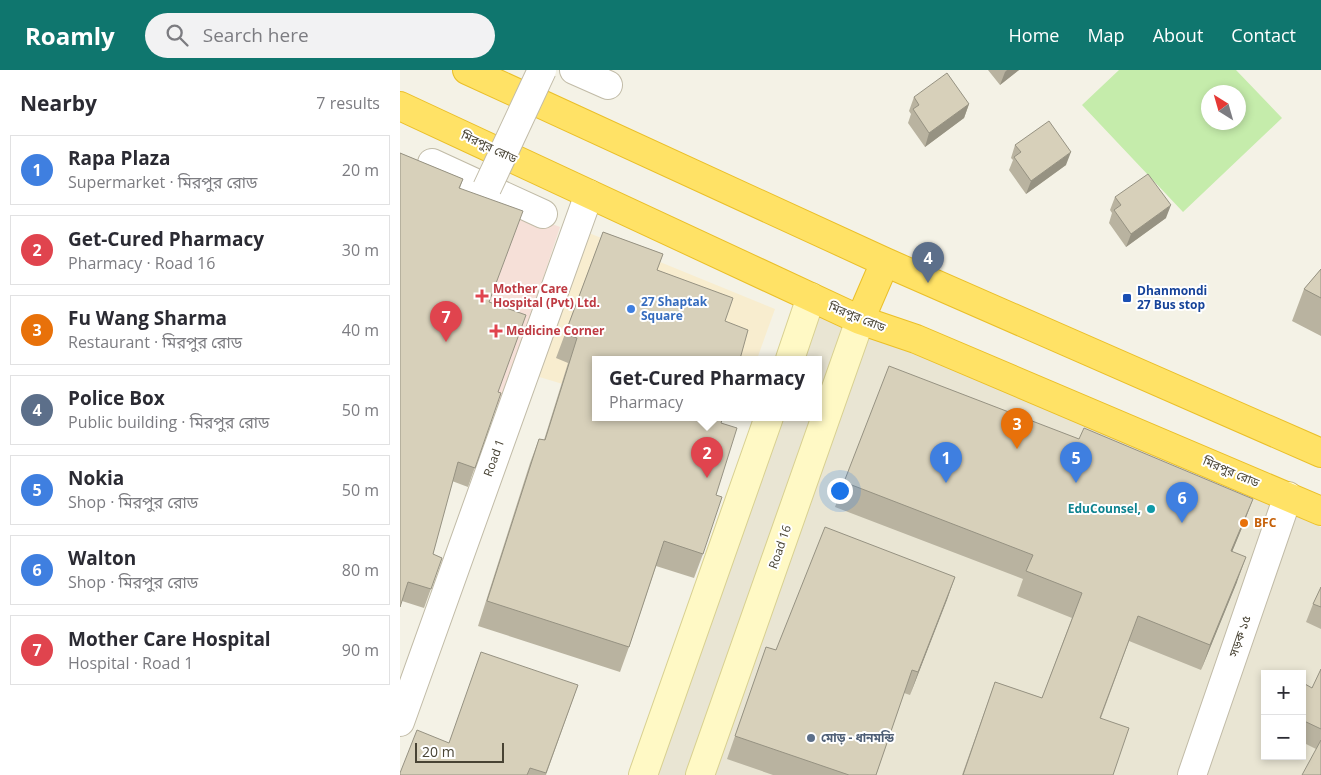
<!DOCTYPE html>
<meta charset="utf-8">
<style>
:root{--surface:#fff;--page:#f2f2f3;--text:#2b2b33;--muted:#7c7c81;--line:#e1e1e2;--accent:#0f766e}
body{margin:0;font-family:"Open Sans","Noto Sans Bengali",sans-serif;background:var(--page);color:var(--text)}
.controls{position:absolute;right:15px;bottom:15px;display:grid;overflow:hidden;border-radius:0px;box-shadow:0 2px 8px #0003}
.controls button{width:45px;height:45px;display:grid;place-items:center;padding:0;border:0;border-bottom:1px solid var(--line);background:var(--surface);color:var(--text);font:25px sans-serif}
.compass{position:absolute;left:801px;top:15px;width:45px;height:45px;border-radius:50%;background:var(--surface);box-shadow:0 2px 8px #0003;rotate:323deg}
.scale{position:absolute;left:15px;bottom:12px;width:89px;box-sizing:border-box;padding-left:5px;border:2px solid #484334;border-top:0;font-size:14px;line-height:18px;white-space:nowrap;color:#484334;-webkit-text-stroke:4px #fff;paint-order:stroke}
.you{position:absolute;left:439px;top:420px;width:18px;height:18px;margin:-12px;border:4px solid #fff;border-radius:50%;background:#1a73e8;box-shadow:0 0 0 8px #1a73e833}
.badge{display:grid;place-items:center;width:32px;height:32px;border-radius:50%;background:var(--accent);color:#fff;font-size:16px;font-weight:700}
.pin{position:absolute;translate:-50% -41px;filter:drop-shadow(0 1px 2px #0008)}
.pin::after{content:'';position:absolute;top:26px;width:18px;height:15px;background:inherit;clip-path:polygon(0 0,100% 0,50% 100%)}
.popup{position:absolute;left:192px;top:286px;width:230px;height:65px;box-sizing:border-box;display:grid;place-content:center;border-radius:0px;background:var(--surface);filter:drop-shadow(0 1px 4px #0005);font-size:16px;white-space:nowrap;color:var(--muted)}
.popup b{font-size:19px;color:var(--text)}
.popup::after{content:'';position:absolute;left:50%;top:100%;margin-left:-10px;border:10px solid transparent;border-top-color:var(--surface)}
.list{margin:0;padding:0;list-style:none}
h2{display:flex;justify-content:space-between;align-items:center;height:65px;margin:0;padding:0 20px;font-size:21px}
h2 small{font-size:16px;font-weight:400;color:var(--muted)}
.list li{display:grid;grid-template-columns:32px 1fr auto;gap:15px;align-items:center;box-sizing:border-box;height:70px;margin:0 10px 10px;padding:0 10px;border:1px solid var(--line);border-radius:0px}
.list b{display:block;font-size:19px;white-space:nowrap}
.list p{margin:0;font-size:16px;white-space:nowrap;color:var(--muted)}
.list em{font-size:16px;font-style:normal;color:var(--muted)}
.icon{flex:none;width:28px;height:28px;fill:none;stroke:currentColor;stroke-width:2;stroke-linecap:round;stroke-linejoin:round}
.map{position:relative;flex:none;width:921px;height:705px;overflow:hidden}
header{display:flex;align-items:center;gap:30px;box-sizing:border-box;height:70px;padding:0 25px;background:var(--accent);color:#fff}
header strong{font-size:24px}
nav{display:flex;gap:28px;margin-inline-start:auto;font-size:18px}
.search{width:350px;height:45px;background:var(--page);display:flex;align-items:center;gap:12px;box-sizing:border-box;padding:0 18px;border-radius:28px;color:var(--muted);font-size:19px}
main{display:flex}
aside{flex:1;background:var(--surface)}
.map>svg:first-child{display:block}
.residential{fill:#e9e5d3;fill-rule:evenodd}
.commercial{fill:#f8edcf}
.medical{fill:#f6e0d8}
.green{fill:#c5ecab;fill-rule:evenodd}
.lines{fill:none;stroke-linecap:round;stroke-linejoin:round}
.street-casing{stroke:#c1bba7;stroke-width:30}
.secondary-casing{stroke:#d8d091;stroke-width:30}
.highway-casing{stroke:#eabf29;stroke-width:30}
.street{stroke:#fff;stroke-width:28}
.secondary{stroke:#fff9c5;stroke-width:28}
.highway{stroke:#ffe266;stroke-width:28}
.street-bridge-casing{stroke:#c1bba7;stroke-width:30;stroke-linecap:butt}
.street-bridge{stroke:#fff;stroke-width:28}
.wall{fill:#b9b3a0}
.shaded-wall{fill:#969282}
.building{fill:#d7d0ba;stroke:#969282}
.health-dot{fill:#e0444e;stroke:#fff;stroke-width:2}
.transit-dot{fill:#1a4fb4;stroke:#fff;stroke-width:2}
.shop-dot{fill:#3f7fe0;stroke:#fff;stroke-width:2}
.culture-dot{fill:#0f9aa8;stroke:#fff;stroke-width:2}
.food-dot{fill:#e8710a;stroke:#fff;stroke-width:2}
.service-dot{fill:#5c6f8a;stroke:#fff;stroke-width:2}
.labels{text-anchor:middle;stroke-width:4;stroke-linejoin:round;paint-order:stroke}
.street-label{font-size:12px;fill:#484334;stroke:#fff}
.health-label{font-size:12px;font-weight:bold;fill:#be3a42;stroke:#fff;text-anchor:start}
.transit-label{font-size:12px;font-weight:bold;fill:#164399;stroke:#fff;text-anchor:start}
.shop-label{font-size:12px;font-weight:bold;fill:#366cbe;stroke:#fff;text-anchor:start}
.culture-label{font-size:12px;font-weight:bold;fill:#0d838f;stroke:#fff;text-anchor:end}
.food-label{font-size:12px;font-weight:bold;fill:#c56008;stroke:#fff;text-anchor:start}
.service-label{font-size:12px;font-weight:bold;fill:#4e5e75;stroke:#fff;text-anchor:start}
</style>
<header>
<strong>Roamly</strong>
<div class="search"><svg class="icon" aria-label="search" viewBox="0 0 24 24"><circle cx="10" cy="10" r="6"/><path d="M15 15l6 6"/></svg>Search here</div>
<nav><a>Home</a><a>Map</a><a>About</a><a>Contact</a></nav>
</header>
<main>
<aside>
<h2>Nearby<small>7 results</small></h2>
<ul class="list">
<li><span class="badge" style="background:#3f7fe0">1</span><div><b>Rapa Plaza</b><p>Supermarket · মিরপুর রোড</p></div><em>20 m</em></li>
<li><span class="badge" style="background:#e0444e">2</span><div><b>Get-Cured Pharmacy</b><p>Pharmacy · Road 16</p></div><em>30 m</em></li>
<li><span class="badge" style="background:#e8710a">3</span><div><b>Fu Wang Sharma</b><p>Restaurant · মিরপুর রোড</p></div><em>40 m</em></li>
<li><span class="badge" style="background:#5c6f8a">4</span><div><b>Police Box</b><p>Public building · মিরপুর রোড</p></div><em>50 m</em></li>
<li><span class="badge" style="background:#3f7fe0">5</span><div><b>Nokia</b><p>Shop · মিরপুর রোড</p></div><em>50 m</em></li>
<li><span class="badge" style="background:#3f7fe0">6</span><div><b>Walton</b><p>Shop · মিরপুর রোড</p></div><em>80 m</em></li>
<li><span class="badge" style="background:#e0444e">7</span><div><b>Mother Care Hospital</b><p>Hospital · Road 1</p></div><em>90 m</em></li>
</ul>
</aside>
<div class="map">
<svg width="921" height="705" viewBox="0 0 921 705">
<rect width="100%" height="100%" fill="#f4f2e6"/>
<path class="residential" d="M401,229l520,228v248h-683l122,-358h58v-58h-38zM865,604h37v82h-37z"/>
<path class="commercial" d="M189,163l186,76 -18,50h-161v35l-60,-18z"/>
<path class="medical" d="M65,121l95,36 -59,179 -101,-37v-4z"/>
<path class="green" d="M719,0h117l46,48 -99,94 -101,-107zM808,22h30v30h-30z"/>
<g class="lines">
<defs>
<path id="street" d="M174,0l34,15
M32,93l111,51
M0,652l189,-528
M792,705l96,-279"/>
<path id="secondary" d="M390,289l21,-62
M243,705l126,-358
M300,705l160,-455"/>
<path id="highway" d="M67,0l418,192 436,191
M0,36l460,214 56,19 405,172
M460,250l25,-58"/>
</defs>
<use href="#street" class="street-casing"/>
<use href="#secondary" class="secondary-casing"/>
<use href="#highway" class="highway-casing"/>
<use href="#street" class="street"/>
<use href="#secondary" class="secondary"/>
<use href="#highway" class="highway"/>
<defs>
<path id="street-bridge" d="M87,118l55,-118"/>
</defs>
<use href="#street-bridge" class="street-bridge-casing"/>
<use href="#street-bridge" class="street-bridge"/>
</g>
<path class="wall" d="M588,0h31l-19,15z
M514,27l55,7 -5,14 -39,29 -17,-24 3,-9 -2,-3z
M615,75l51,20 -40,29 -17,-24 4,-10 -2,-2z
M0,83l63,26 -3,9 29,114 9,90 3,1 -33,94 -16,-6 -19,73 9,4 -18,50 -22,-7z
M715,127l51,21 -40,29 -17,-24 3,-10 -2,-3z
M203,162l60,22 -6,16 68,51 -4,102 -5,72 -13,59 -9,24 -38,-12 -27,81 -9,25 -142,-46 52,-163 9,-24 5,1 24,-77 -12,-5z
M921,199v67l-29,-15 12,-32z
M444,412l400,41 -12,29 5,30 -36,88 -72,-29 -28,77 12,57h-151l33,-93 47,16 30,-80 -55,-22 6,-17 -188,-72z
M555,507l-45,118 -6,-2 -28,82h-103l-46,-16 39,-112 10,3z
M921,517v42l-15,-7 7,-18z
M921,599v106l-5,-26 -14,-7v-53l10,-1z
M178,615l-32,90h-146l49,-32z"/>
<path class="shaded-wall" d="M607,0h12l-19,15 5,-13z
M569,34l-5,14 -39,29 4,-14z
M671,82l-5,13 -40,29 5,-13z
M771,135l-5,13 -40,29 5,-13z
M853,429l-9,24 -22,53 9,-25z
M846,487l-9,25 -36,88 9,-25z
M555,507l-8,23 -37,95 8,-23z"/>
<path class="building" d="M547,3l22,31 -40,29 -16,-24 6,-4 -5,-8z
M649,51l22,31 -40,29 -17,-24 7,-5 -6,-7z
M0,83l63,26 -4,9 64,23 -34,91 37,13 -28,77 3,1 -26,75 -17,-6 -25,92 9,4 -11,31 -23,-7 -8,25z
M748,104l23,31 -40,29 -17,-24 7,-5 -6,-8z
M203,162l60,22 -6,16 76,28 -8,23 23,9 -8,29h-144v58h127l-2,6 16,5 -21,67 6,2 -19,57 -39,-13 -35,106 -142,-46 52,-162 6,1 32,-102 -12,-4z
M921,199v29l-17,-9z
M489,296l190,73 5,-11 169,71 -22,52 15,6 -36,88 -72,-29 -38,102 29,10 -16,47h-150l32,-93 47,16 40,-105 -56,-22 7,-16 -189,-73z
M425,457l130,50 -37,95 -6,-2 -36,105h-27l-114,-39 31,-89 10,3z
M921,517v20l-8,-3z
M81,582l97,33 -32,88 -16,-5 -3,7h-127v-2l17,-43 32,13z
M921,599v60l-19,-9v-31l3,-5 7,4z
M921,670v35h-19z"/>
<g class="health-dot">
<path d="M79.5 218.5h5v5h5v5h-5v5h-5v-5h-5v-5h5z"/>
<path d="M93.5 253.5h5v5h5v5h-5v5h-5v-5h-5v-5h5z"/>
</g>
<rect class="transit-dot" x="722" y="223" width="10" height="10" rx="2.5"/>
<circle class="shop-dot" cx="231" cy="239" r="5"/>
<circle class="culture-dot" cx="751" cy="439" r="5"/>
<circle class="food-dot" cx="844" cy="453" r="5"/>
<circle class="service-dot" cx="411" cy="668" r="5"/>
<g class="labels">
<g class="street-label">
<text transform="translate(89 77) rotate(25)" y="4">মিরপুর রোড</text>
<text transform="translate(457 247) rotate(22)" y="4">মিরপুর রোড</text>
<text transform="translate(94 388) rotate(-70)" y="4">Road 1</text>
<text transform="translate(831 402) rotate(23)" y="4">মিরপুর রোড</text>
<text transform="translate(380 477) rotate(-71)" y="4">Road 16</text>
<text transform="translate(840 566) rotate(-71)" y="4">সড়ক ১৫</text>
</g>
<g class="health-label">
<text x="93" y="223">Mother Care<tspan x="93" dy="14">Hospital (Pvt) Ltd.</tspan></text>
<text x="106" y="265">Medicine Corner</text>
</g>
<g class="transit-label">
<text x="737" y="225">Dhanmondi<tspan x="737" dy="14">27 Bus stop</tspan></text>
</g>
<g class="shop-label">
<text x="241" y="236">27 Shaptak<tspan x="241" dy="14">Square</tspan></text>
</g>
<g class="culture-label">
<text x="741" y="443">EduCounsel,</text>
</g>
<g class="food-label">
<text x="854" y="457">BFC</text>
</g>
<g class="service-label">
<text x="421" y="672">মোড় - ধানমন্ডি</text>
</g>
</g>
</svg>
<div class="controls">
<button>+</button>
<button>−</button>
</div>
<svg class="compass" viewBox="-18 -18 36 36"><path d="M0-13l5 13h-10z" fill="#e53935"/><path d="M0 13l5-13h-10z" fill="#7c7c81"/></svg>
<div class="scale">20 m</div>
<div class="you"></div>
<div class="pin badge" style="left:546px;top:413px;background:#3f7fe0">1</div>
<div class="pin badge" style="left:307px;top:408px;background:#e0444e">2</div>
<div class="popup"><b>Get-Cured Pharmacy</b>Pharmacy</div>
<div class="pin badge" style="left:617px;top:379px;background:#e8710a">3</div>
<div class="pin badge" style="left:528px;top:213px;background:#5c6f8a">4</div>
<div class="pin badge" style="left:676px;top:413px;background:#3f7fe0">5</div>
<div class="pin badge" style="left:782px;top:453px;background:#3f7fe0">6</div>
<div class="pin badge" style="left:46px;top:272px;background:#e0444e">7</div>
</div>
</main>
